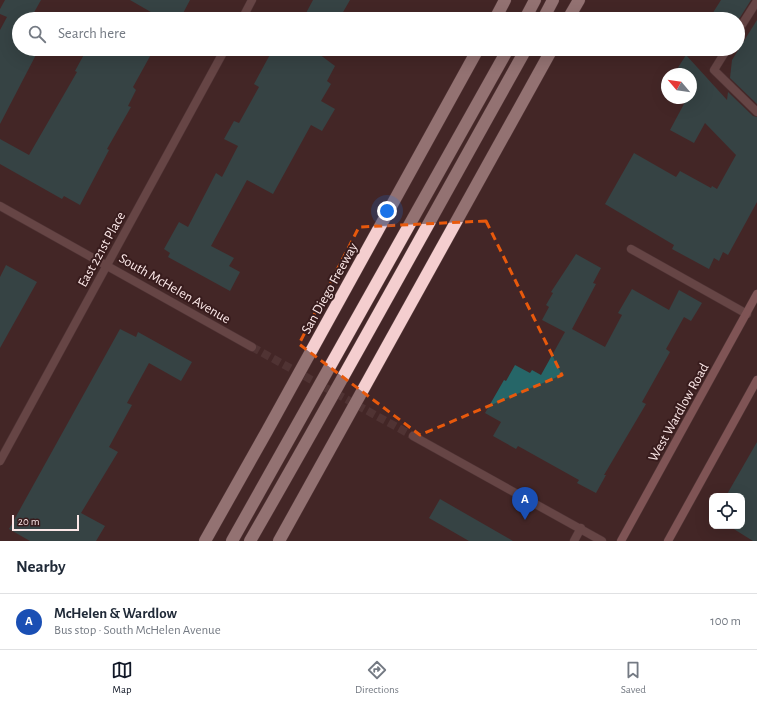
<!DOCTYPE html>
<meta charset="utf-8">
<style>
:root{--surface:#fff;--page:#f2f2f3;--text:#1f2937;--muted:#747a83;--line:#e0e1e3;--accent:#111827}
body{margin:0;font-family:"Alegreya Sans",sans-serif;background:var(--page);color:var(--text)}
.controls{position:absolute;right:12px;bottom:12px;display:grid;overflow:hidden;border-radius:8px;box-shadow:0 4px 16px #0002}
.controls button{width:36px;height:36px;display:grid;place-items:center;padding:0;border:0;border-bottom:1px solid var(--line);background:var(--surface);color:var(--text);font:20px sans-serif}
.compass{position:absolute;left:661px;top:68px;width:36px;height:36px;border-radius:50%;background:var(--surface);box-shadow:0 4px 16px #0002;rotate:299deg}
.scale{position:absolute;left:12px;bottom:10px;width:67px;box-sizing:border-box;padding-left:4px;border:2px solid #fbe7e7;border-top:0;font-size:11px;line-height:14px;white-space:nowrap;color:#fbe7e7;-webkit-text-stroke:3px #381c1d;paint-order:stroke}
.you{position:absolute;left:387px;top:211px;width:14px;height:14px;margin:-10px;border:3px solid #fff;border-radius:50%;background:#1a73e8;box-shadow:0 0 0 6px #1a73e833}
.badge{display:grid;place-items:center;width:26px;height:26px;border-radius:50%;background:var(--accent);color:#fff;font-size:13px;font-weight:700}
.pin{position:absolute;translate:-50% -33px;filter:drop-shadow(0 1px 2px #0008)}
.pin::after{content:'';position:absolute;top:21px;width:14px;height:12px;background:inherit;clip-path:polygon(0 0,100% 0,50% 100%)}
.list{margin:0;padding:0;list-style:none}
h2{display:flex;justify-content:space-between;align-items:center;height:52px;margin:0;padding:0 16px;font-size:17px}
h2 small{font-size:13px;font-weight:400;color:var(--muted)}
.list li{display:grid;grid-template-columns:26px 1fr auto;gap:12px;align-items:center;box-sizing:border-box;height:56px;padding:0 16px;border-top:1px solid var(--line)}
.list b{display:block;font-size:15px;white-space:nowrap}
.list p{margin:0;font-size:13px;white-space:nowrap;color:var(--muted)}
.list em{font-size:13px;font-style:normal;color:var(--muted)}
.icon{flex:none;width:22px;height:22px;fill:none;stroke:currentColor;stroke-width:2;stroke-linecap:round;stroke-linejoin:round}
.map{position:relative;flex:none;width:757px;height:541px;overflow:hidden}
.search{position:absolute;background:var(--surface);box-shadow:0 4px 16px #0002;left:12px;right:12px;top:12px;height:44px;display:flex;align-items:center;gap:10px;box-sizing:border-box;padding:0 14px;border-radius:22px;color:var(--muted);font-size:15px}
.sheet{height:108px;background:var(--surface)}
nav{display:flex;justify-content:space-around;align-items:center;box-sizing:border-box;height:56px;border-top:1px solid var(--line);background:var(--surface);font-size:11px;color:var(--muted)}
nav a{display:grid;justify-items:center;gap:2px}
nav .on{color:var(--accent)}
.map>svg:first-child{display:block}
.building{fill:#266668}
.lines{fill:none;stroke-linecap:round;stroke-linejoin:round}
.minor-tunnel{stroke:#5f4344;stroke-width:8;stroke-dasharray:8 4;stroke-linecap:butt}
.service-casing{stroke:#604546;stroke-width:9}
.minor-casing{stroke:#604546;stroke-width:9}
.secondary-casing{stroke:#604546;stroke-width:9}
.motorway-casing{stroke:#604546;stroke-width:13}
.service{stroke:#906b6c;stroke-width:8}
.minor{stroke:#906b6c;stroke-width:8}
.secondary{stroke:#c78c8e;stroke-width:8}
.motorway{stroke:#f4cecf;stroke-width:12}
.marked{fill:none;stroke:#e8590c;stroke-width:3;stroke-dasharray:8 5;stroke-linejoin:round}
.labels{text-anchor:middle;stroke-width:4;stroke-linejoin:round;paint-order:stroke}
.street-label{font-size:14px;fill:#fbe7e7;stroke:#381c1d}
</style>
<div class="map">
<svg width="757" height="541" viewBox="0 0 757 541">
<rect width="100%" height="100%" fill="#432627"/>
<path class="building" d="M5,0h36l-9,16 6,3h-19v30h20l-39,75v-94l7,-13 -7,-3v-5z
M130,0h60l-10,19h-17z
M313,0h37l-11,19h-29l-5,-4z
M721,0h30l-12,19h-30z
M757,20v84l-27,-26 2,-18z
M87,49h67l-21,38 3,3 -8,16 3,1 -24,42 2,1 -29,55 -16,-9 -2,3 -62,-35v-25l29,16 48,-83 -2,-1z
M273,49h49l-3,5 16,12 -8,15 4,3 -10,17 14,8 -13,22 -11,-6 -38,69 -26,-14 -36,66 23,12 -5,8 11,6 -10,19 -62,-34 2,-4 -6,-4 15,-27 9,5 28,-54 6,4 16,-31 -14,-7 10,-18 5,2 20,-36 -5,-3z
M686,55l41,45 1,-8 25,24 4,1v85l-29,53 -5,-3 -4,9 -5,-3 -5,11 -37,-20 2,-4 -69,-41 29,-51 42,24 4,-6 31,17 1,-2 5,3 19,-34 -31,-32 -11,20 -24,-13 15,-28 -4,-4h10v-24h-17z
M576,254l25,14 -8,15 3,1 -24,45 33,18 17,-32 -4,-2 14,-24 37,21 10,-20 23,13 -11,18 -7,-4 -18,32 4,3 -28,50 4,2 -42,71h2l-10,18 -19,-10 2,-3 -61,-34 -2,3 -23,-13 8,-14 -16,-9 19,-33 2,1 9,-16 15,8 2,-3 9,5 24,-43 -23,-12 7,-13 -3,-2 7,-12 -2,-1z
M6,265l31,17 -37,66v-71z
M120,329l16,8 2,-5 54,30 -11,19 -32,-18 -22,40 5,2 -23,42 9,5 -37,61 24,13 -9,15h-66l-21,-12z
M757,442v99h-4l-24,-15h13v-30h-16z
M440,499l73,42h-44l-40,-23z"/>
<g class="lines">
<path class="minor-tunnel" d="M252,347l161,89"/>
<defs>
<path id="service" d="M738,31l19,-30
M727,49l-13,21 43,42
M631,249l116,65"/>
<path id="minor" d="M242,19l10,-19
M0,206l252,141
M413,436l189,105
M0,461l225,-412
M574,541l7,-13"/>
<path id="secondary" d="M621,541l136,-247
M668,541l89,-161"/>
<path id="motorway" d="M495,19l10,-19
M525,19l10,-19
M543,19l10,-19
M568,19l11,-19
M205,541l62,-110 211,-382
M232,541l276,-492
M250,541c94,-163 184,-328 276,-492
M279,541l273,-492"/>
</defs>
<use href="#service" class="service-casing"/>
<use href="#minor" class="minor-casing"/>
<use href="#secondary" class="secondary-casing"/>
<use href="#motorway" class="motorway-casing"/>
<use href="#service" class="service"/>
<use href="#minor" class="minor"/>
<use href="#secondary" class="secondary"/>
<use href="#motorway" class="motorway"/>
</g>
<path d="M0 0H757V541H0ZM486,221l76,154 -142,60 -121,-91 60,-117z" fill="#432627" fill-opacity=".55" fill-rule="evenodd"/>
<path class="marked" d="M486,221l76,154 -142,60 -121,-91 60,-117z"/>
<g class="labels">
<g class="street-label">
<text transform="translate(101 249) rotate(-61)" y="5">East 221st Place</text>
<text transform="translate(175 288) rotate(30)" y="5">South McHelen Avenue</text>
<text transform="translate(329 288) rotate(-61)" y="5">San Diego Freeway</text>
<text transform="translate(678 412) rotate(-61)" y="5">West Wardlow Road</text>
</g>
</g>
</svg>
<div class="controls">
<button><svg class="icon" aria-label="locate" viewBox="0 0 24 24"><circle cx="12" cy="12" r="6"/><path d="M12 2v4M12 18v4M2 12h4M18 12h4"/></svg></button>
</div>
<svg class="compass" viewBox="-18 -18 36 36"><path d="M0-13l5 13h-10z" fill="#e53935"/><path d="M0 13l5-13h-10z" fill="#747a83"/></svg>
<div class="scale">20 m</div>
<div class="you"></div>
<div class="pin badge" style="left:525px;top:520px;background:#1a4fb4">A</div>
<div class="search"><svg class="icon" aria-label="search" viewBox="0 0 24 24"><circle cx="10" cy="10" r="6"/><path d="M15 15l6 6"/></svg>Search here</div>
</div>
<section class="sheet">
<h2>Nearby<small></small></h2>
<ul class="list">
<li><span class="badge" style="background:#1a4fb4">A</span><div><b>McHelen &amp; Wardlow</b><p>Bus stop · South McHelen Avenue</p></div><em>100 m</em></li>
</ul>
</section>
<nav>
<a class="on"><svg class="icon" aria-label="map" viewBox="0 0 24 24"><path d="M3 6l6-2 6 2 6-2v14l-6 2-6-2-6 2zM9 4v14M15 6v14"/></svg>Map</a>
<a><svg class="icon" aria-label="directions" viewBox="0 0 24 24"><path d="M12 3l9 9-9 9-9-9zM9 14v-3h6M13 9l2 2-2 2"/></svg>Directions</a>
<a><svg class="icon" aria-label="saved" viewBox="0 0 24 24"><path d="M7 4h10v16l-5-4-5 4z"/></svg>Saved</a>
</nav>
